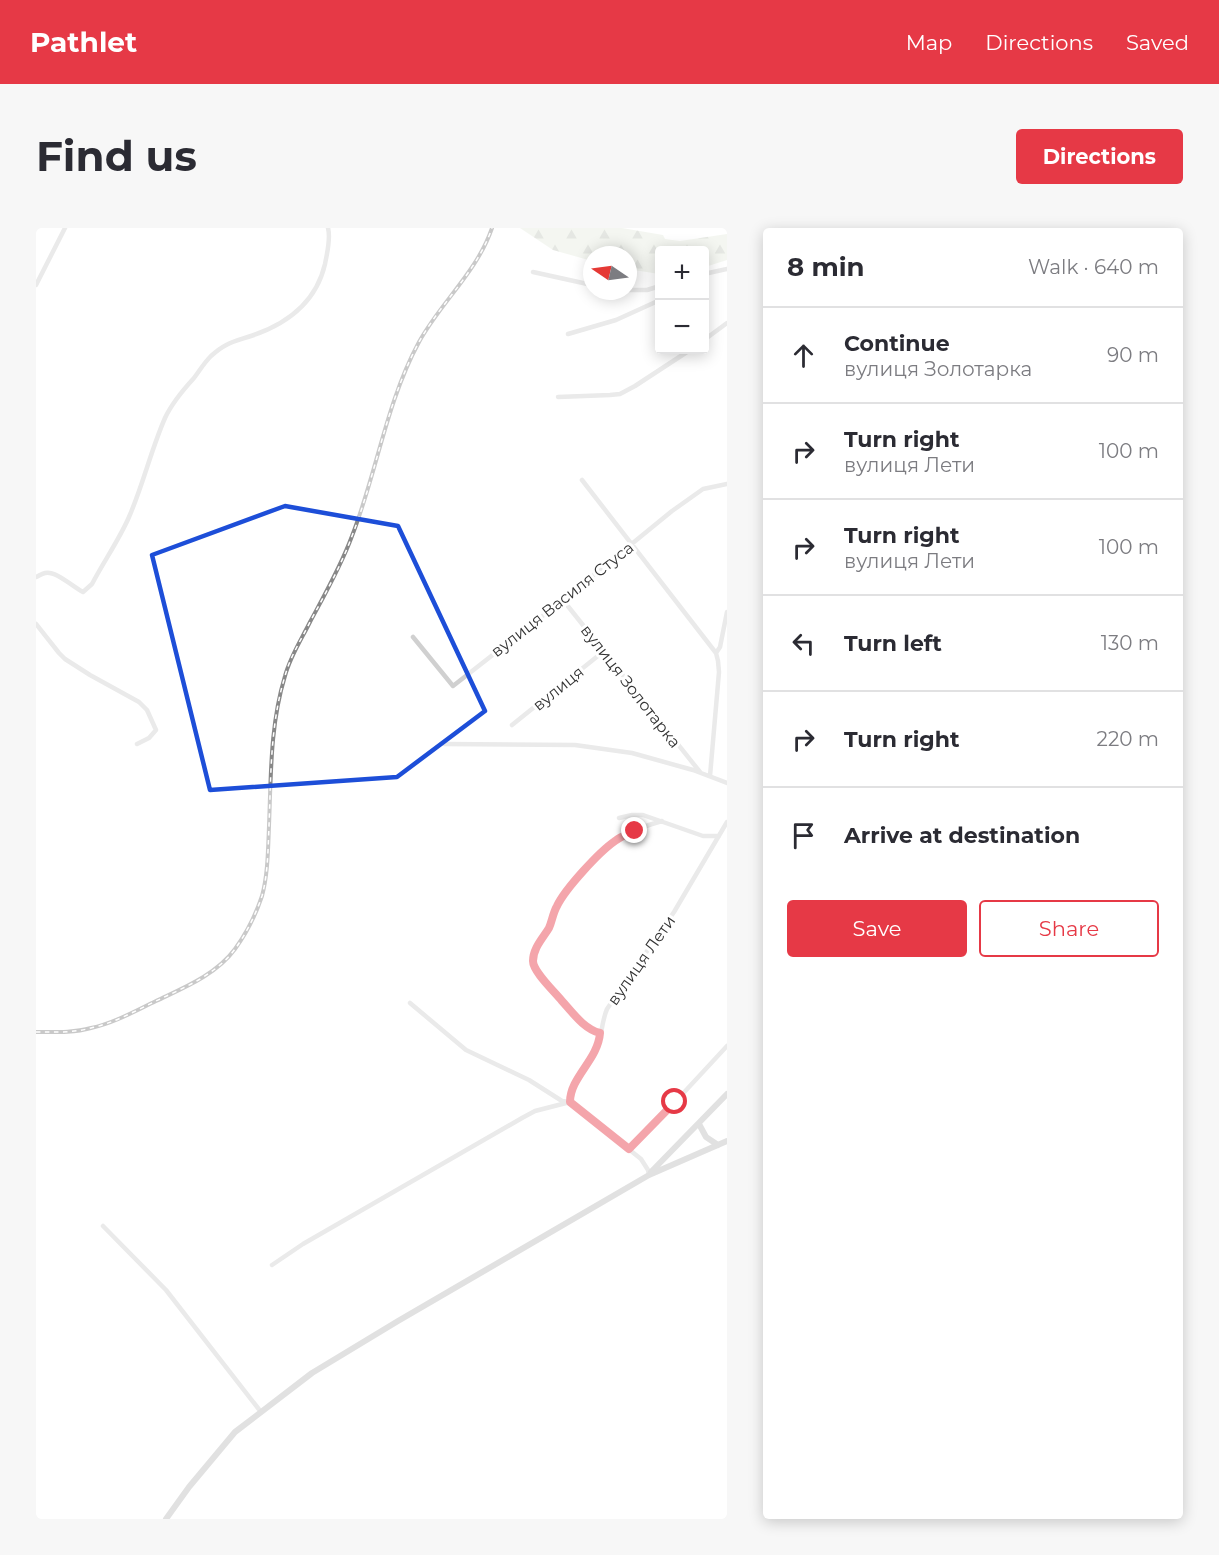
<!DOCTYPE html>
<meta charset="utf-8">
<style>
:root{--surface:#fff;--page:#f7f7f7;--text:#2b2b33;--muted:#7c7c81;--line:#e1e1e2;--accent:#e63946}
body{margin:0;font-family:Montserrat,sans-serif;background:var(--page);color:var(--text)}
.controls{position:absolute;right:18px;top:18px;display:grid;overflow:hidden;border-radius:6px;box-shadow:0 3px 15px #0003}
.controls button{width:54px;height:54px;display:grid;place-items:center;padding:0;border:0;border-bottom:2px solid var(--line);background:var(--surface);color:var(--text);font:30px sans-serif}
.compass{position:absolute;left:547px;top:18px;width:54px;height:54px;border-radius:50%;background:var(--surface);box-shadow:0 3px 15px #0003;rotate:283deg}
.stop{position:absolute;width:18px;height:18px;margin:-14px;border:4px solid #e63946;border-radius:50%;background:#fff}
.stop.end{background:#e63946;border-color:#fff;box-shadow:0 2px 6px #0008}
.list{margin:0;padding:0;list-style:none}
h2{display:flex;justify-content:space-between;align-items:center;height:78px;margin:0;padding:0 24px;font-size:26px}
h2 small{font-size:20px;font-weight:400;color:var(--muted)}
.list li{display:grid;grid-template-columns:39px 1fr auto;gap:18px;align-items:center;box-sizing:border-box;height:96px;padding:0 24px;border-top:2px solid var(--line)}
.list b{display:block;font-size:22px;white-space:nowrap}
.list p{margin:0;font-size:20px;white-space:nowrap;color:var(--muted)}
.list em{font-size:20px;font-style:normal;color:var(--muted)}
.actions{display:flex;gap:12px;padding:18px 24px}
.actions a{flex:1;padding:14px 0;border:2px solid var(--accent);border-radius:6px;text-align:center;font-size:21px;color:var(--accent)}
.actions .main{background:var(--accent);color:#fff}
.icon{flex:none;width:33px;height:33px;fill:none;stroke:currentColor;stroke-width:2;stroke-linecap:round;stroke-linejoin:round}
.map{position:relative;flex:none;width:691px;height:1291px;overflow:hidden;border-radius:6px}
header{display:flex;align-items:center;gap:36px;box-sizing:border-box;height:84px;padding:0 30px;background:var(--accent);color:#fff}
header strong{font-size:28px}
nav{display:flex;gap:33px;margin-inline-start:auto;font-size:21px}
.intro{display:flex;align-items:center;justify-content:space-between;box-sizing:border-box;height:144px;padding:0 36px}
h1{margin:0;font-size:42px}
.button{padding:15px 27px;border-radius:6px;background:var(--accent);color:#fff;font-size:21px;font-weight:700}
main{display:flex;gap:36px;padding:0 36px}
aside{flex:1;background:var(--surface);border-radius:6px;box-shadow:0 3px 15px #0003}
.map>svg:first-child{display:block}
.forest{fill:url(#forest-firs)}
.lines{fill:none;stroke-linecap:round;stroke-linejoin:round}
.minor{stroke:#d0d0d0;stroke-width:4.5}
.secondary{stroke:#bdbdbd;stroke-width:6}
.rail-casing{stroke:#888;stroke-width:4}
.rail{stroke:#fff;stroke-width:1.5;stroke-dasharray:4.5;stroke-linecap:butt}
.route{stroke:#e63946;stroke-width:8}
.marked{fill:none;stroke:#1d4ed8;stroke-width:4.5;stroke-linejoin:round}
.labels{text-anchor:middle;stroke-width:6;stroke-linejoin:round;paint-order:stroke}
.street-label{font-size:16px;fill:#333;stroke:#fff}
</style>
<header>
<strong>Pathlet</strong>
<nav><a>Map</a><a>Directions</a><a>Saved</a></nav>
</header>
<div class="intro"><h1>Find us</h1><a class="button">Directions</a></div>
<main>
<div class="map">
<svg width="691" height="1291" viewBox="0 0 691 1291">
<defs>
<pattern id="forest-firs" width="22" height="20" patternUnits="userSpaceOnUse" patternTransform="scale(1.5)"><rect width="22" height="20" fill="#e6ecdf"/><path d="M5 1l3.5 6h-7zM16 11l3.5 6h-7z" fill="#c6cbc0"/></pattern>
</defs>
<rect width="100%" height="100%" fill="#fff"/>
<path class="forest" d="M484,0h102l41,7 2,4 15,2 47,-7v26l-22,7 -1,-17h-44l-1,24 -31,-5v-14h-36v6l-39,-11z"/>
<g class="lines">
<path class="minor" d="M497,44l59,13
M668,46l23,-5
M0,57l29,-57
M592,62h19l13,-4
M532,106l48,-14 44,-20
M668,112l23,-17
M522,169l52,-2 10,-1 15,-8 55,-36
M546,252l134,173 2,8 1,11 -9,104
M0,349c3,-1 5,-3 9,-4 10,-3 28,14 38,19l9,-8c12,-23 27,-44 37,-67 14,-32 22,-67 36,-99 7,-15 18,-28 29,-40 6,-8 10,-15 17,-22 14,-13 22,-14 40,-20 36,-12 65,-33 74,-72 2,-11 6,-25 3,-36
M527,372l137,172
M0,396l23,29 6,6 25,16 49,27 8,8 9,20 -7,8 -12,6
M377,409l40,49 110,-86 109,-89 31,-22 24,-5
M680,425l4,-6 7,-35
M476,497l92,-74
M408,516l131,1 57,8 61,17 34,13
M583,590l13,-3h11l60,21h16
M564,805c-16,-5 -27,-19 -38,-32 -7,-9 -30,-29 -29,-41 0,-12 10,-22 16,-32 4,-9 5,-18 10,-26 6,-11 15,-20 23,-29 28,-29 40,-41 80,-52
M593,921l35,-35 63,-68
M613,947l-1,-5 -7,-11 -71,-57c0,-20 18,-33 26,-51 6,-13 5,-28 11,-42l67,-97 53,-90
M67,998l63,64 95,122
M236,1037l31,-21 219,-126 13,-7 35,-9 -8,-1 -33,-21 -63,-30 -56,-47"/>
<path class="secondary" d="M663,896l7,13 12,8
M615,944l76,-78
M130,1291l23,-32 46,-55 77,-59 86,-52 251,-146 78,-34"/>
<defs>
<path id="rail" d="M0,804c18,0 37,1 55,-4 23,-5 44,-17 65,-27 27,-13 60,-26 79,-52 11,-15 21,-35 27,-53 6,-22 6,-47 7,-70 2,-50 1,-101 16,-150 5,-19 16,-36 25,-54 15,-28 31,-56 42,-86 25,-64 34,-133 67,-194 22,-40 58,-70 73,-114"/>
</defs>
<use href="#rail" class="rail-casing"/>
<use href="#rail" class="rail"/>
</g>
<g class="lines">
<path class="route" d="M599,603c-7,3 -14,5 -20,10 -16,11 -50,48 -58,65 -4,7 -5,15 -8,22 -6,10 -16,20 -16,33 0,11 22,31 29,40 11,12 22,28 38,32 -2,27 -30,44 -30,69l59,47 46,-47"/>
</g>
<path d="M0 0H691V1291H0ZM249,278l113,20 87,185 -88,66 -187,13 -58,-235z" fill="#fff" fill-opacity=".55" fill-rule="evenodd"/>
<path class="marked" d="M249,278l113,20 87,185 -88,66 -187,13 -58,-235z"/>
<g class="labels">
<g class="street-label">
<text transform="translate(526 371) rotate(-38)" y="6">вулиця Василя Стуса</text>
<text transform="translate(595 458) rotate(52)" y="6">вулиця Золотарка</text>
<text transform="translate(522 460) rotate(-39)" y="6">вулиця</text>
<text transform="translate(605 732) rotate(-55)" y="6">вулиця Лети</text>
</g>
</g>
</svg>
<div class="controls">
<button>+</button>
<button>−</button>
</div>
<svg class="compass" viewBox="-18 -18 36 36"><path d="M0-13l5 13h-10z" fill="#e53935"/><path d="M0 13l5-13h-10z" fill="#7c7c81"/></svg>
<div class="stop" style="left:639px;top:874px"></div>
<div class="stop end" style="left:599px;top:603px"></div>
</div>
<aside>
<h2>8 min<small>Walk · 640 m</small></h2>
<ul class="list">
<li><svg class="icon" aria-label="ahead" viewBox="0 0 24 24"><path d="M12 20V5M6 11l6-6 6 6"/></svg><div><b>Continue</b><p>вулиця Золотарка</p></div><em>90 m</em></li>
<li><svg class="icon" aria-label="right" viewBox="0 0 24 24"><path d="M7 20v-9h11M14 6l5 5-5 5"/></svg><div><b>Turn right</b><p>вулиця Лети</p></div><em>100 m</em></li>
<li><svg class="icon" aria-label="right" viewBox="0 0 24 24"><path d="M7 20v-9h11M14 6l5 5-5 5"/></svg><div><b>Turn right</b><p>вулиця Лети</p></div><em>100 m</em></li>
<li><svg class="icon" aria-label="left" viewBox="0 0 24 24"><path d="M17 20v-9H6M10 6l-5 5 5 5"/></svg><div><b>Turn left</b></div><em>130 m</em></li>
<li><svg class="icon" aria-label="right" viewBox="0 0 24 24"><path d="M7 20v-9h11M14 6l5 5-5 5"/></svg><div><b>Turn right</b></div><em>220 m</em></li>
<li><svg class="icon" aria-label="arrive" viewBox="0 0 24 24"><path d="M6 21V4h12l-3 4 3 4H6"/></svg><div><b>Arrive at destination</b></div></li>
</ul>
<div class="actions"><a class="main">Save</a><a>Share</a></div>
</aside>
</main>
